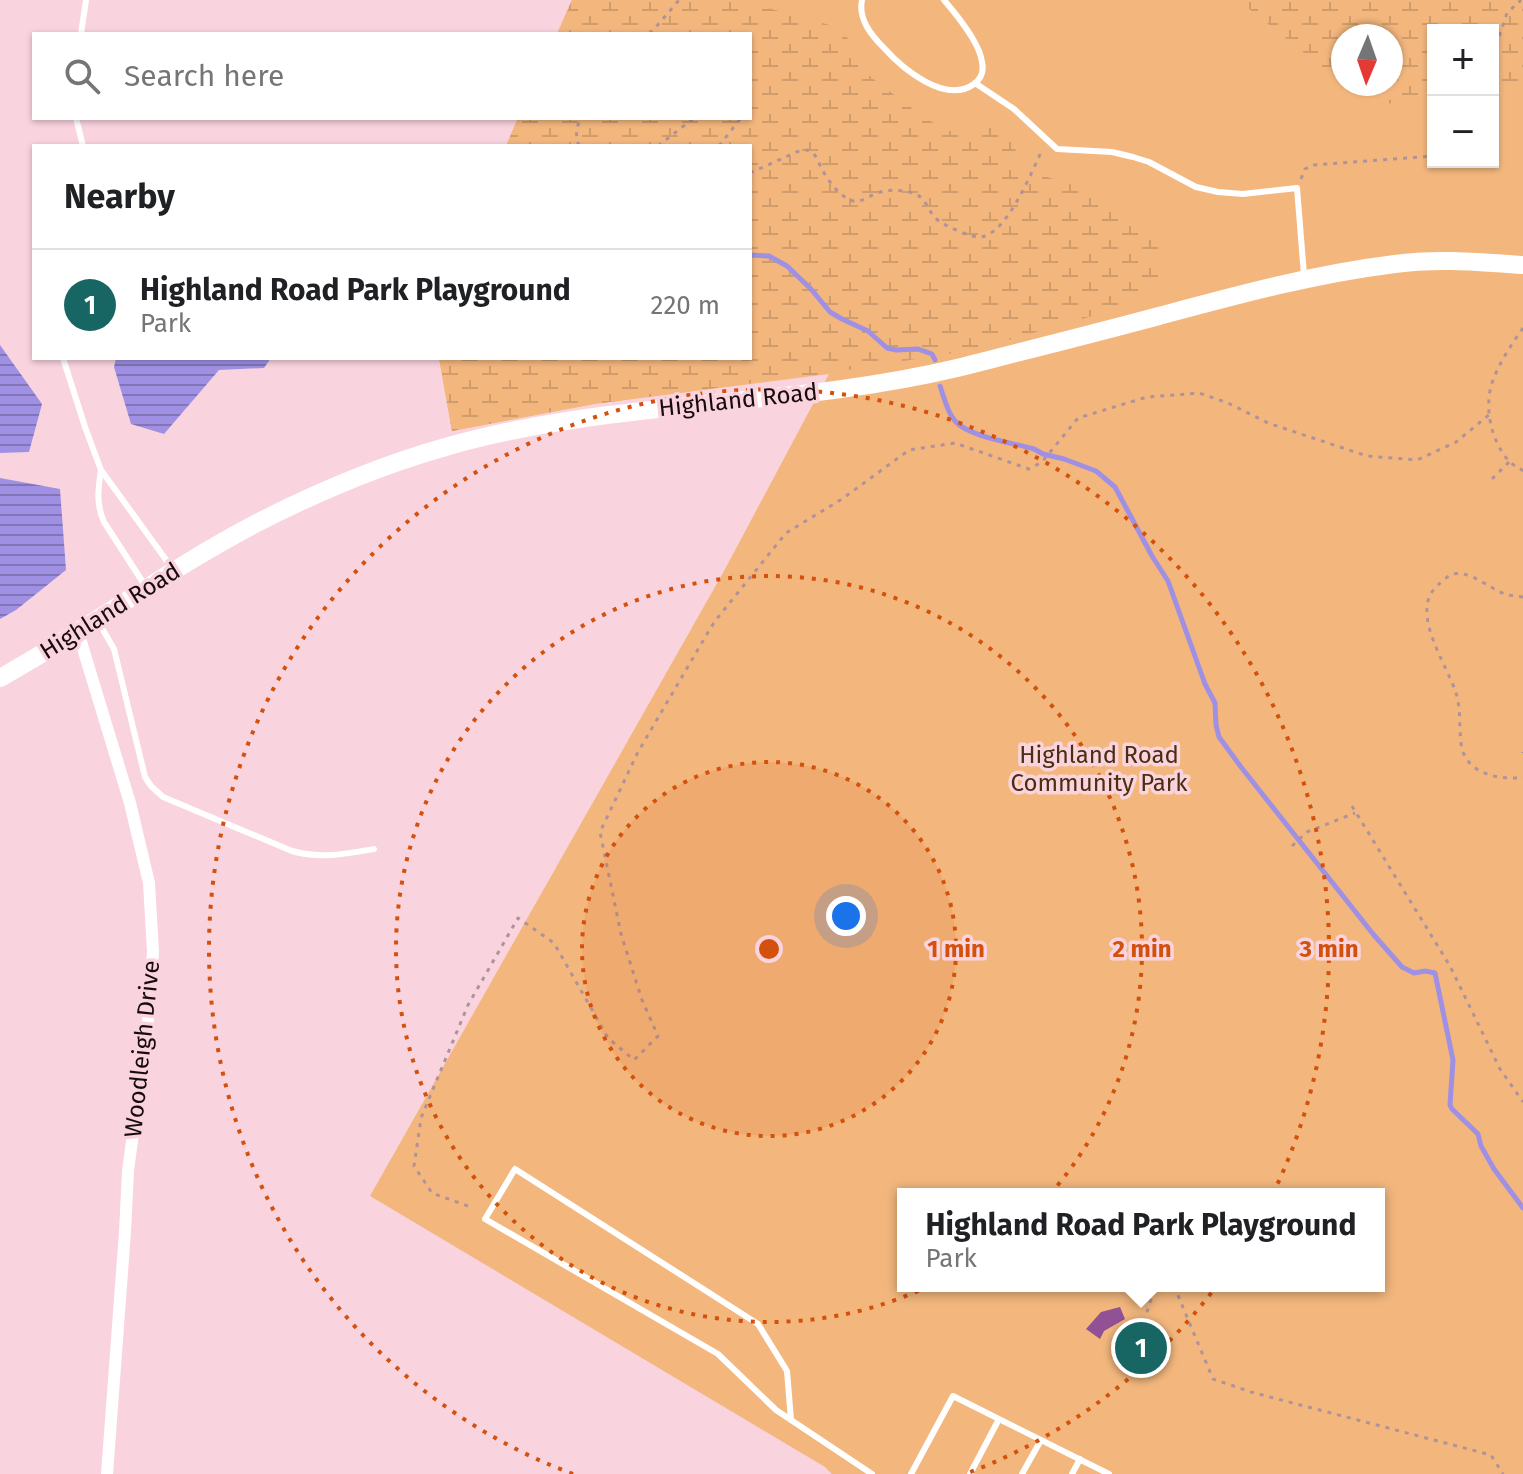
<!DOCTYPE html>
<meta charset="utf-8">
<style>
:root{--surface:#fff;--page:#f2f2f2;--text:#202124;--muted:#757577;--line:#e0e0e0;--accent:#186663}
body{margin:0;font-family:"Fira Sans",sans-serif;background:var(--page);color:var(--text)}
.controls{position:absolute;right:24px;top:24px;display:grid;overflow:hidden;border-radius:0px;box-shadow:0 2px 6px #0004}
.controls button{width:72px;height:72px;display:grid;place-items:center;padding:0;border:0;border-bottom:2px solid var(--line);background:var(--surface);color:var(--text);font:40px sans-serif}
.compass{position:absolute;left:1331px;top:24px;width:72px;height:72px;border-radius:50%;background:var(--surface);box-shadow:0 2px 6px #0004;rotate:182deg}
.you{position:absolute;left:846px;top:916px;width:28px;height:28px;margin:-20px;border:6px solid #fff;border-radius:50%;background:#1a73e8;box-shadow:0 0 0 12px #1a73e833}
.badge{display:grid;place-items:center;width:52px;height:52px;border-radius:50%;background:var(--accent);color:#fff;font-size:26px;font-weight:700}
.pin{position:absolute;translate:-50% -50%;border:4px solid #fff;box-shadow:0 2px 8px #0006}
.popup{position:absolute;left:897px;top:1188px;width:488px;height:104px;box-sizing:border-box;display:grid;place-content:center;border-radius:0px;background:var(--surface);filter:drop-shadow(0 2px 6px #0005);font-size:26px;white-space:nowrap;color:var(--muted)}
.popup b{font-size:30px;color:var(--text)}
.popup::after{content:'';position:absolute;left:50%;top:100%;margin-left:-16px;border:16px solid transparent;border-top-color:var(--surface)}
.list{margin:0;padding:0;list-style:none}
h2{display:flex;justify-content:space-between;align-items:center;height:104px;margin:0;padding:0 32px;font-size:34px}
h2 small{font-size:26px;font-weight:400;color:var(--muted)}
.list li{display:grid;grid-template-columns:52px 1fr auto;gap:24px;align-items:center;box-sizing:border-box;height:112px;padding:0 32px;border-top:2px solid var(--line)}
.list b{display:block;font-size:30px;white-space:nowrap}
.list p{margin:0;font-size:26px;white-space:nowrap;color:var(--muted)}
.list em{font-size:26px;font-style:normal;color:var(--muted)}
.icon{flex:none;width:44px;height:44px;fill:none;stroke:currentColor;stroke-width:2;stroke-linecap:round;stroke-linejoin:round}
.map{position:relative;flex:none;width:1523px;height:1474px;overflow:hidden}
.search{position:absolute;background:var(--surface);box-shadow:0 2px 6px #0004;left:32px;top:32px;width:720px;height:88px;display:flex;align-items:center;gap:20px;box-sizing:border-box;padding:0 28px;border-radius:0px;color:var(--muted);font-size:30px}
.panel{position:absolute;background:var(--surface);box-shadow:0 2px 6px #0004;left:32px;top:144px;width:720px;height:216px;border-radius:0px}
.map>svg:first-child{display:block}
.green{fill:#f3b77e;fill-rule:evenodd}
.wetland{fill:url(#wetland-marsh)}
.water{fill:url(#water-rules)}
.lines{fill:none;stroke-linecap:round;stroke-linejoin:round}
.stream{stroke:#9f90e4;stroke-width:5}
.building{fill:#905294}
.path{stroke:#b0929a;stroke-width:3;stroke-dasharray:4 6;stroke-linecap:butt}
.lane{stroke:#fff;stroke-width:6}
.street{stroke:#fff;stroke-width:12}
.secondary{stroke:#fff;stroke-width:18}
.ring{fill:none;stroke:#d3510c;stroke-width:4;stroke-dasharray:4 8}
.labels{text-anchor:middle;stroke-width:7;stroke-linejoin:round;paint-order:stroke}
.street-label{font-size:24px;fill:#180b0f;stroke:#f9d3de}
.park-label{font-size:24px;fill:#4b2e0f;stroke:#f9d3de}
.centre{fill:#d3510c;stroke:#f9d3de;stroke-width:4}
.ring-label{font-size:24px;text-anchor:middle;font-weight:bold;fill:#d3510c;stroke:#f9d3de;stroke-width:7;stroke-linejoin:round;paint-order:stroke}
</style>
<div class="map">
<svg width="1523" height="1474" viewBox="0 0 1523 1474">
<defs>
<pattern id="wetland-marsh" width="20" height="14" patternUnits="userSpaceOnUse" patternTransform="scale(2)"><rect width="20" height="14" fill="#f3b77e"/><path d="M1 5h8M5 5V1M11 12h8M15 12V8" fill="none" stroke="#d09c6c"/></pattern>
<pattern id="water-rules" width="6" height="5" patternUnits="userSpaceOnUse" patternTransform="scale(2)"><rect width="6" height="5" fill="#9f90e4"/><path d="M0 2.5h6" fill="none" stroke="#8174b7"/></pattern>
</defs>
<rect width="100%" height="100%" fill="#f9d3de"/>
<path class="green" d="M572,0h951v1474h-691l-7,-7 -455,-271 354,-625 105,-197 -235,30 -142,27 -13,-73h311v-212h-244l12,-28h232v-84h-193zM1433,30h60v132h-60zM1343,36h48v48h-48zM903,1194h476v92h-476z"/>
<path class="wetland" d="M572,0h167l105,29 15,39 67,51 34,17 28,-13 26,22 8,24 73,23 65,52 -1,42 -28,19 -154,44 -147,24 -236,31 -142,27 -13,-73h311v-212h-244l12,-28h232v-84h-193z
M1238,0h285v78l-3,6 -27,4v-58h-60v67l-60,9 -30,-22h48v-48h-48v48z"/>
<path class="water" d="M0,345l42,59 -13,48 -29,1z
M116,358h155l-7,10 -45,2 -55,64 -33,-10 -17,-57z
M0,478l60,11 6,81 -50,40 -16,9z"/>
<g class="lines">
<path class="stream" d="M750,255l19,1 18,10 24,23 19,23 12,7 26,12 19,17 9,2 22,-1 14,5 3,6
M940,386c4,11 7,26 15,35 14,16 59,22 79,28l9,5 21,5 32,12 19,16 37,69 16,25 37,103 10,19 1,22 3,12 22,30 132,167 29,33 12,6 11,-2 10,2 18,87 -3,45 2,4 26,25 3,12 13,23 29,39"/>
</g>
<path class="building" d="M1120,1307l5,12 -21,12 -4,8 -14,-10 15,-17z"/>
<g class="lines">
<path class="path" d="M650,34l29,-34
M1493,55l14,-42 14,-13
M579,146c-4,-11 -3,-18 2,-28
M658,146l36,-28
M719,146l22,-28
M750,173l51,-23c5,0 7,-1 12,3 4,4 6,11 9,16 5,10 14,22 23,28 14,10 20,0 33,-4 9,-4 22,-3 31,-1 20,4 16,19 30,29 7,5 31,16 40,16 27,0 53,-66 63,-87
M1301,179l4,-10 8,-4 120,-9
M1523,328c-12,17 -24,35 -31,55 -8,25 -1,57 16,77 4,5 10,7 15,11
M1492,479l17,-17
M1523,597c-6,-1 -13,-1 -18,-3 -15,-5 -35,-24 -52,-20 -5,2 -11,7 -15,11 -30,26 9,79 18,108 5,16 3,33 5,50 3,30 37,38 62,34
M1523,752v1
M1352,806l98,160 50,103 23,33
M1292,846l15,-14 48,-19
M468,1206l-36,-13 -18,-27 7,-48 47,-113 50,-87 36,25 54,95 26,22 24,-24 -16,-36 -21,-66 -21,-102 38,-80 69,-118 8,-13 71,-88 56,-34 67,-49 46,-7 74,26 13,-7 36,-44 69,-21 52,-4 29,10 40,20 99,33 50,4 39,-18 34,-28
M1174,1286l39,93 38,13 240,63 12,19
M1144,1322l11,-36"/>
<path class="lane" d="M862,0c-4,19 9,35 22,48 18,20 61,57 90,36 7,-5 10,-13 8,-22 -2,-18 -26,-48 -38,-62
M81,34l5,-34
M975,83l39,26 43,40 55,3 21,5 16,5 47,25 22,5 25,2 54,-6 7,87
M76,118l7,28
M63,358l22,69 16,43
M146,587l-42,-65c-8,-18 -6,-33 -3,-52l71,98
M99,623l15,26 31,128 6,9 12,11 129,54c28,8 54,3 82,-2
M791,1420l-4,-49 -29,-47 -243,-155 -30,50 233,135 58,56 96,64
M911,1474l42,-78 156,78
M970,1474l29,-55
M1022,1474l19,-34
M1072,1474l8,-15"/>
<path class="street" d="M78,632l52,171 19,80 4,69 -5,68 -20,151 -3,61 -18,242"/>
<path class="secondary" d="M0,678c87,-48 167,-108 255,-154 62,-32 126,-59 194,-78 166,-47 340,-38 508,-78 67,-17 135,-34 202,-52 78,-21 155,-42 236,-52 42,-6 85,-2 128,1"/>
</g>
<circle cx="769" cy="949" r="187" fill="#d3510c" fill-opacity=".12"/>
<g class="ring">
<circle cx="769" cy="949" r="187"/>
<circle cx="769" cy="949" r="373"/>
<path d="M573 1474A560 560 0 1 1 965 1474"/>
</g>
<g class="labels">
<g class="street-label">
<text transform="translate(738 400) rotate(-6)" y="8">Highland Road</text>
<text transform="translate(110 611) rotate(-32)" y="8">Highland Road</text>
<text transform="translate(142 1049) rotate(-84)" y="8">Woodleigh Drive</text>
</g>
<g class="park-label">
<text x="1099" y="763">Highland Road<tspan x="1099" dy="28">Community Park</tspan></text>
</g>
</g>
<circle cx="769" cy="949" r="12" class="centre"/>
<g class="ring-label">
<text x="956" y="957">1 min</text>
<text x="1142" y="957">2 min</text>
<text x="1329" y="957">3 min</text>
</g>
</svg>
<div class="controls">
<button>+</button>
<button>−</button>
</div>
<svg class="compass" viewBox="-18 -18 36 36"><path d="M0-13l5 13h-10z" fill="#e53935"/><path d="M0 13l5-13h-10z" fill="#757577"/></svg>
<div class="you"></div>
<div class="pin badge" style="left:1141px;top:1348px">1</div>
<div class="popup"><b>Highland Road Park Playground</b>Park</div>
<div class="search"><svg class="icon" aria-label="search" viewBox="0 0 24 24"><circle cx="10" cy="10" r="6"/><path d="M15 15l6 6"/></svg>Search here</div>
<section class="panel">
<h2>Nearby<small></small></h2>
<ul class="list">
<li><span class="badge">1</span><div><b>Highland Road Park Playground</b><p>Park</p></div><em>220 m</em></li>
</ul>
</section>
</div>
